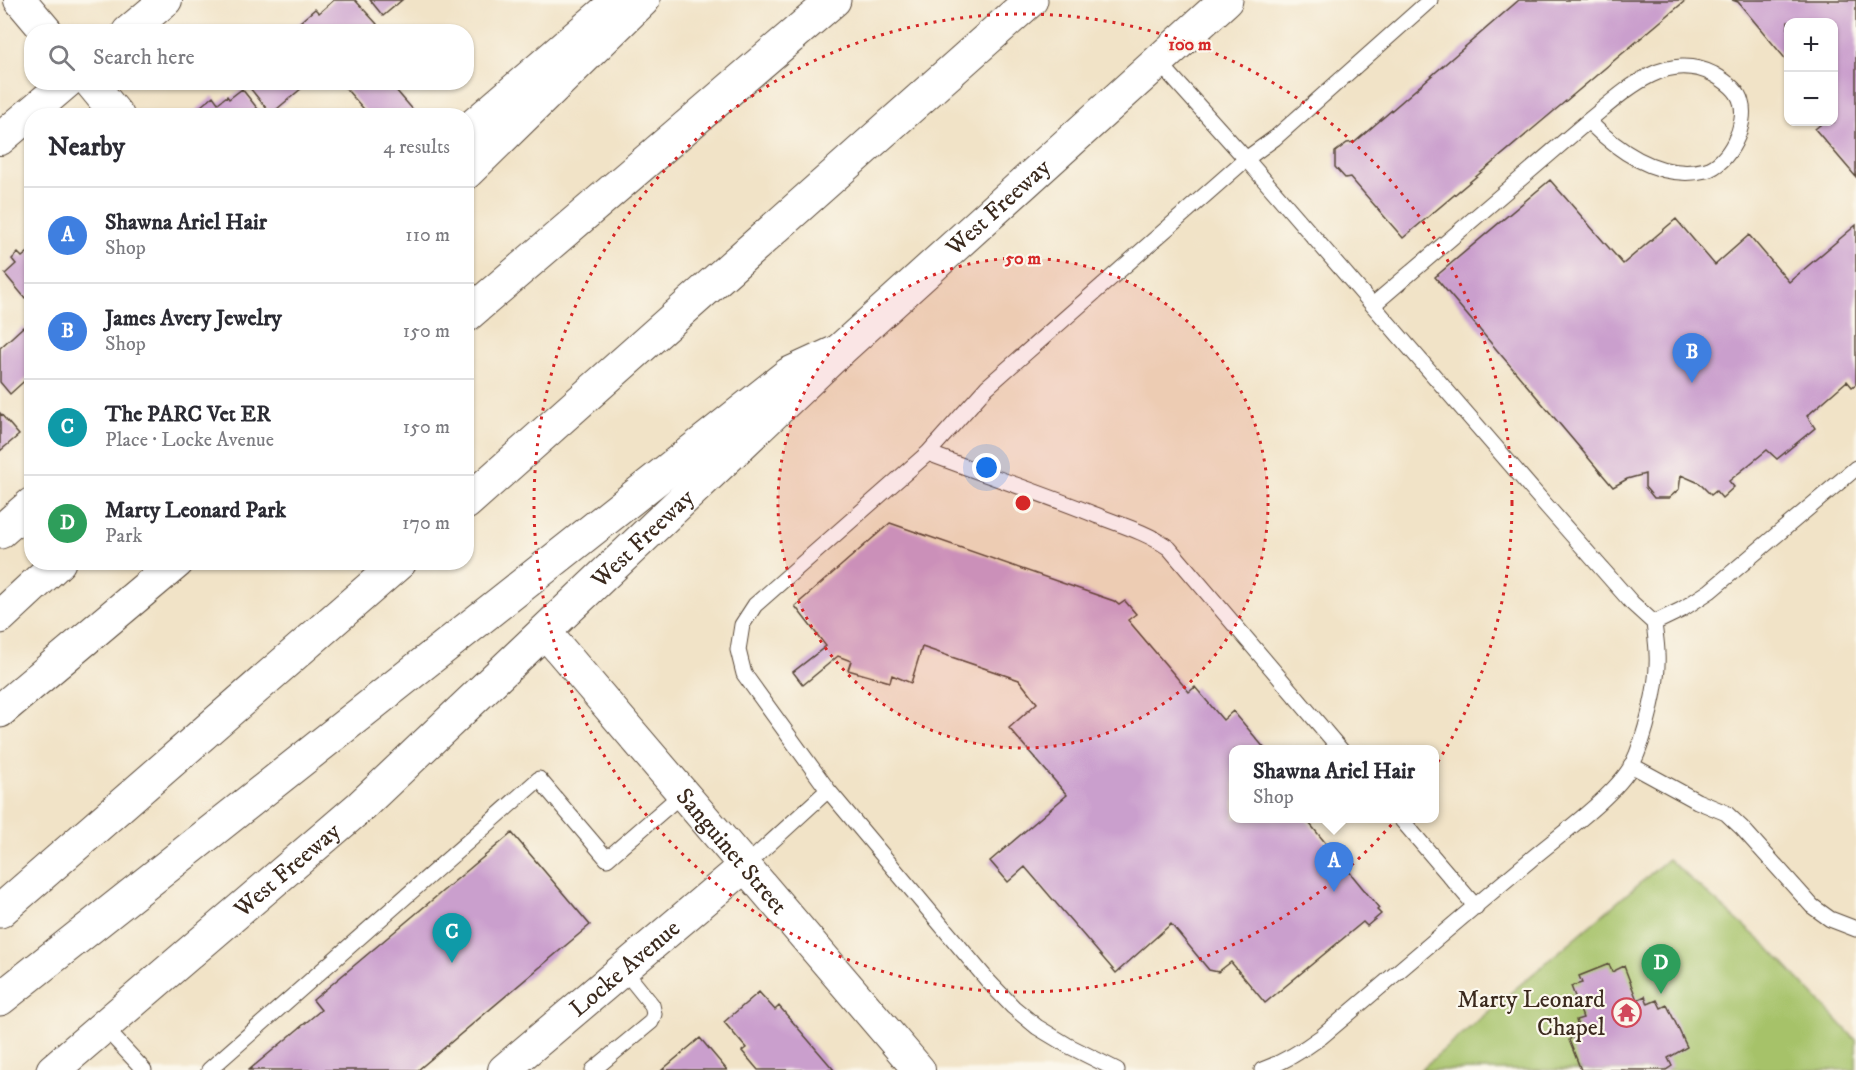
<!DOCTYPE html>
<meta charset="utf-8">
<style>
:root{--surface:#fff;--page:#f2f2f3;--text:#2b2b33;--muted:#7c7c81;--line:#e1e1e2;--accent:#111827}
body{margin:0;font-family:"IM FELL DW Pica",serif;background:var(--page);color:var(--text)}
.controls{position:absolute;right:18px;top:18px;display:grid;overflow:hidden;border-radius:12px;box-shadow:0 2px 4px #0004}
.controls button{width:54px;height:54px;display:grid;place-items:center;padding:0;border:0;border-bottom:2px solid var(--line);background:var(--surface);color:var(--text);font:30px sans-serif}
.you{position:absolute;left:987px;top:468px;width:21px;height:21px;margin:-15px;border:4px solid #fff;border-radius:50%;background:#1a73e8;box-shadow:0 0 0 9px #1a73e833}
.badge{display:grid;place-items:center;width:39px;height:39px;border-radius:50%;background:var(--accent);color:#fff;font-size:20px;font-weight:700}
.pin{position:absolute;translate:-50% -50px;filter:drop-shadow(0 2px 3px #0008)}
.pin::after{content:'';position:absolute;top:32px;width:21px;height:18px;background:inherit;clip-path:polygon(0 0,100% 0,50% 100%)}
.popup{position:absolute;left:1229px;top:745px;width:210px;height:78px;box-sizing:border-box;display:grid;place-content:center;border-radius:12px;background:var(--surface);filter:drop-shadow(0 2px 4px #0005);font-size:20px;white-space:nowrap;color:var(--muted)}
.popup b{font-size:22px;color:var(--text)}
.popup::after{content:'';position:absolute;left:50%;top:100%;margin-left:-12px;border:12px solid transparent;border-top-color:var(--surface)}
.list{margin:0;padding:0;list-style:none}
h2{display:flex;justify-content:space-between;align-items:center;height:78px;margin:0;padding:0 24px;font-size:26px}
h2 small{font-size:20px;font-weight:400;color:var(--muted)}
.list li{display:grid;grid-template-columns:39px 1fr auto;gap:18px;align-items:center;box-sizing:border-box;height:96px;padding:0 24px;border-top:2px solid var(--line)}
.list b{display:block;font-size:22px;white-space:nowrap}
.list p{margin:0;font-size:20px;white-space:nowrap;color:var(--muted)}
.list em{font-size:20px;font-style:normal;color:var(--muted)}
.icon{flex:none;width:33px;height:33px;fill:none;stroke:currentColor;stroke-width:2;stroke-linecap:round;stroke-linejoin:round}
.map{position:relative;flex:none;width:1856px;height:1070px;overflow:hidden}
.search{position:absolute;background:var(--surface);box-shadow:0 2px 4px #0004;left:24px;top:24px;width:450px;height:66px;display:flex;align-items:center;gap:15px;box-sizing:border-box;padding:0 21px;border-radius:24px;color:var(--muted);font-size:22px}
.panel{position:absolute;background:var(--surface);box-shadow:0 2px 4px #0004;left:24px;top:108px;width:450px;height:462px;border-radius:24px}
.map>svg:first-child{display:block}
.green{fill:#a6c269;stroke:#707644;stroke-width:1.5}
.building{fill:#ca9fcd}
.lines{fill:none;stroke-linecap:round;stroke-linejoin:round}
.lane-casing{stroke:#564637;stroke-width:17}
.street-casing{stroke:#564637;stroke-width:34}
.secondary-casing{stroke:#564637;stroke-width:35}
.highway-casing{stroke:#564637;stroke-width:35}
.lane{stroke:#fff;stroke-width:15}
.street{stroke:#fff;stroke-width:32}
.secondary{stroke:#fff;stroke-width:33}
.highway{stroke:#fff;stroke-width:33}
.ring{fill:none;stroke:#d62828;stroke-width:3;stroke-dasharray:3 6}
.labels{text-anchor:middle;stroke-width:4.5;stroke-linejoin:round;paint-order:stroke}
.street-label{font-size:24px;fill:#3b2a1e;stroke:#fbf7ec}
.poi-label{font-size:24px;fill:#3b2a1e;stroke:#fbf7ec;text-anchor:end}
.centre{fill:#d62828;stroke:#fbf7ec;stroke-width:3}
.ring-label{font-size:18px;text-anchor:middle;font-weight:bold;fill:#d62828;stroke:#fbf7ec;stroke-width:4.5;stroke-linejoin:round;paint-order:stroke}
</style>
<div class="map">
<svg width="1856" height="1070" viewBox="0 0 1856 1070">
<rect width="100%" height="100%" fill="#fbf7ec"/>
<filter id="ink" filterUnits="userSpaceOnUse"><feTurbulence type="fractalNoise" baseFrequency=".0167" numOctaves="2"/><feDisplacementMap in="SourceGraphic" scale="12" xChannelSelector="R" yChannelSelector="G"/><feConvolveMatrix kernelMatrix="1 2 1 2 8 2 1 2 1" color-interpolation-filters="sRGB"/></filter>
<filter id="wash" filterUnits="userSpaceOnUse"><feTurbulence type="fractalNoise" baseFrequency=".008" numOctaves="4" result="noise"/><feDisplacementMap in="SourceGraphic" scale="24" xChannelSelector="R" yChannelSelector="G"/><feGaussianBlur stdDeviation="1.35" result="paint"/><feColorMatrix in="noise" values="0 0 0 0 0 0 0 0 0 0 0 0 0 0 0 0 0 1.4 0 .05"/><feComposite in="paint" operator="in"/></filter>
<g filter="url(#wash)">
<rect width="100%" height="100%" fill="#f1e3c7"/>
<path class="green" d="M1668,859l101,89 87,92v30h-436z"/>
<g id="blocks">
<path class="building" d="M334,0h21l22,24 -8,8h-75l-2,-3 23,-20 4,4z
M370,0h32l-19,16z
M1519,0h167l-283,238 -53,-61 -5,1 -10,-11v-15l12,-9 8,-1z
M1732,0h124v177l-41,-48 9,-7h10v-100h-46v40l-50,-60z
M245,82h64l-38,32z
M340,82h49l26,30 -4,4h-41z
M242,89l19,24 -3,3h-69l24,-20 5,7 9,-7 2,3z
M1550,180l73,84 53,-45 39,46 34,-30 40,47 67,-57v159l-4,3 -5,-6 -40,35 8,12 -38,31 -10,-9 -38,31 5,6 -12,11 -6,-7 -5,4 -12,-12 -18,-8 -2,14 -10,9h-15l-9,-11v-13l-18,5 -14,8 -178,-210z
M32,249v43l-7,6 -20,-24 11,-10 -4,-5 6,-6 4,4z
M23,327l9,9v38l-22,20 -10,-12v-34z
M0,413l19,22 -19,16z
M890,523l224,78 5,4 6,-4 11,13 -8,6 61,72 6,-5 28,33 10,-9 33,39h-32v68h71l74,90 -2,2 4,4 -14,12 -4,-4 -98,81 -34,-41 -13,10 -9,-2 -38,-46 -55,49 -91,-106 -17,15 -18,-21 77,-66 -58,-67 28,-25 -18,-23 -97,-33 -11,36 -19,-8 -2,7 -42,-12 3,-9 -13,-5 -35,29 -10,-13 33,-26 -31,-40z
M512,833l78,92 -172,145h-169l72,-60 -8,-10z
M1609,964l3,8 12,-6 13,34 8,-4 3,8 9,-4 4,8 6,-3 20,42 -19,11 4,8 -6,4h-85l-12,-30 4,-3 -3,-6 8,-3 -2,-8 7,-2 -12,-32 11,-3 -3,-7z
M759,992l16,18 4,-4 55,64h-76l-16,-19 4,-3 -22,-26z
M700,1038l27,32h-65z"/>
</g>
</g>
<g filter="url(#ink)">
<use href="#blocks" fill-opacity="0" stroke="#564637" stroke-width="1.5"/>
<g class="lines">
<defs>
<path id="lane" d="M1158,61l88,98 29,-21 155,-138
M1373,305l215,-184c20,-16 40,-35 63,-46 20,-10 42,-11 62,-1 11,6 25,15 28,28 7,22 -12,62 -35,68 -45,11 -87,-18 -118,-49
M928,453c55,21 110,39 165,61 25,10 54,18 76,34l172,202
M1654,623l27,-13 29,-19 146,-123
M1631,765l66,36 29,12 16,15 70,78 18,13 26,10
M1400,818l76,89
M745,866l83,-76
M104,1027l40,43
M209,1070l330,-291 68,80 76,-66
M593,1070l58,-48 3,-8 -2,-9 -29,-36
M1117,1070l-50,-25 -30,-18 -24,-20 -24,-25 -161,-192 -84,-116 -6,-24 4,-25 13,-20 173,-152 59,-66 259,-228 298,344 88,100 22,20c1,10 3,21 3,31 2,29 -12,85 -25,111 -17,31 -75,72 -103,96 -70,58 -139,118 -208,176 -19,14 -37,25 -59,33"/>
<g id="street">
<path d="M20,0l27,32"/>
<path d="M128,32l38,-32"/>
<path d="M90,82l28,34"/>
<path d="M0,139l67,-57"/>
<path id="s1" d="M545,632l374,438"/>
<path id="s2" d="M504,1070l241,-204"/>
</g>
<g id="secondary">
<path d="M466,132l153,-132"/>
<path d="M0,532l32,-28"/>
<path id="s3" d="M53,1070l308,-264 478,-455 387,-351"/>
</g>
<path id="highway" d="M466,173l177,-173
M466,316l368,-316
M466,503l565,-503
M0,617l59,-55
M0,711l177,-149
M0,911l400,-349
M0,999l789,-625 50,-23"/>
</defs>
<use href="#lane" class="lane-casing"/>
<use href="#street" class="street-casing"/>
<use href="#secondary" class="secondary-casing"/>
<use href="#highway" class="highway-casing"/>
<use href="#lane" class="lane"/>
<use href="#street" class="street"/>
<use href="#secondary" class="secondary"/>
<use href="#highway" class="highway"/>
</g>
</g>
<circle cx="1023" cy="503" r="245" fill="#d62828" fill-opacity=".12"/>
<g class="ring">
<circle cx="1023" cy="503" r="245"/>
<circle cx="1023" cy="503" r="489"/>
</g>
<defs>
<symbol id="temple-ring" viewBox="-11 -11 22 22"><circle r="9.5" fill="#fbf7ec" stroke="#d1495b" stroke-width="1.5"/><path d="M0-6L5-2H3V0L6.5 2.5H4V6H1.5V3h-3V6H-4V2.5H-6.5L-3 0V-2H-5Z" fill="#d1495b"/></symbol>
</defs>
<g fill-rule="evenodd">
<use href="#temple-ring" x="1610" y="996" width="33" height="33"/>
</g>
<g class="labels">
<g class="street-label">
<text dy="8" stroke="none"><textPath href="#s3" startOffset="1280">West Freeway</textPath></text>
<text dy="8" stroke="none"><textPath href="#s3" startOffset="794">West Freeway</textPath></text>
<text dy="8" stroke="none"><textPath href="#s1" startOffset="288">Sanguinet Street</textPath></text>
<text dy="8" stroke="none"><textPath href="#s3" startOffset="308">West Freeway</textPath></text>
<text dy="8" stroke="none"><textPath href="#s2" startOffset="158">Locke Avenue</textPath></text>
</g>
<g class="poi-label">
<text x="1605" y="1007">Marty Leonard<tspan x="1605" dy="28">Chapel</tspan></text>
</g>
</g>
<circle cx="1023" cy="503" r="9" class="centre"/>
<g class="ring-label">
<text x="1190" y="50">100 m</text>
<text x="1023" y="264">50 m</text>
</g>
</svg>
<div class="controls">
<button>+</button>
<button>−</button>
</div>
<div class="you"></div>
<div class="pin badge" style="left:1334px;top:892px;background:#3f7fe0">A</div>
<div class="popup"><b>Shawna Ariel Hair</b>Shop</div>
<div class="pin badge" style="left:1692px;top:383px;background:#3f7fe0">B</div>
<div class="pin badge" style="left:452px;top:963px;background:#0f9aa8">C</div>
<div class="pin badge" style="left:1661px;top:994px;background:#2e9e5b">D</div>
<div class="search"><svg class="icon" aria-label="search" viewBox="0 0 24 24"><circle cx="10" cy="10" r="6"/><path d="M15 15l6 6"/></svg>Search here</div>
<section class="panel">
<h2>Nearby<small>4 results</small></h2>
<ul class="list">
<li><span class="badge" style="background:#3f7fe0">A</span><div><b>Shawna Ariel Hair</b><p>Shop</p></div><em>110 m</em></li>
<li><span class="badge" style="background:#3f7fe0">B</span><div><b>James Avery Jewelry</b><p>Shop</p></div><em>150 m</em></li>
<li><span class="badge" style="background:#0f9aa8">C</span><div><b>The PARC Vet ER</b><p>Place · Locke Avenue</p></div><em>150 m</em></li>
<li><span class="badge" style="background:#2e9e5b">D</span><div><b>Marty Leonard Park</b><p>Park</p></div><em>170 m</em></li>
</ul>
</section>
</div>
